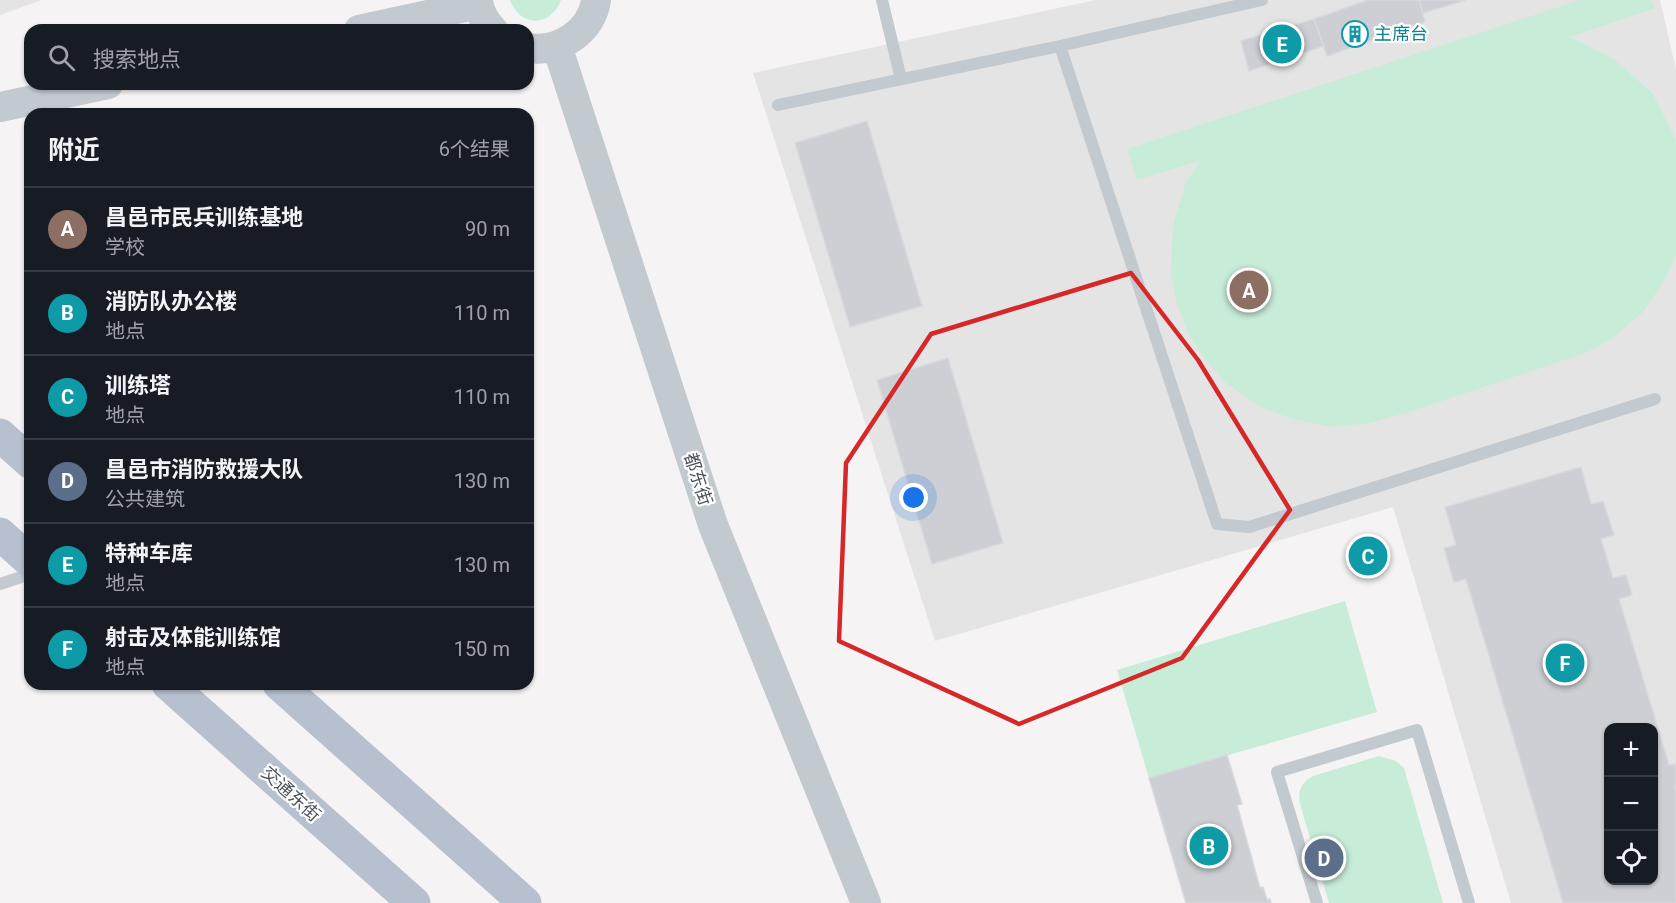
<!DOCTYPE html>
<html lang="zh">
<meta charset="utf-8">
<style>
:root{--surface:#171b24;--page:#20242c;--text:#f1f3f6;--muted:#9ea1a6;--line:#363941;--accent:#b45309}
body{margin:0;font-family:Roboto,"Noto Sans SC",sans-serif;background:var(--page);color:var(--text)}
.controls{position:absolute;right:18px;bottom:18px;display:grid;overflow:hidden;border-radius:12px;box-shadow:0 2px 4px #0004}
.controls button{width:54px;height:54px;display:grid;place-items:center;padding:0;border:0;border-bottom:2px solid var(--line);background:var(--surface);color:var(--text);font:30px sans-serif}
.you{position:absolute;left:914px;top:498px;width:21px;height:21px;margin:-15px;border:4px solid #fff;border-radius:50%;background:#1a73e8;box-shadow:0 0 0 9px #1a73e833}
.badge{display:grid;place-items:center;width:39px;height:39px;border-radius:50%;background:var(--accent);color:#fff;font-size:20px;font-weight:700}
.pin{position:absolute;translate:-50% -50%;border:3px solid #fff;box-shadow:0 2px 6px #0006}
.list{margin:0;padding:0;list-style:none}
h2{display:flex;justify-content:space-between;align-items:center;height:78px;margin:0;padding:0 24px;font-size:26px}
h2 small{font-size:20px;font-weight:400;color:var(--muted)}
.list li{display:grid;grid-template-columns:39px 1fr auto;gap:18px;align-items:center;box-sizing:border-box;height:84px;padding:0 24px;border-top:2px solid var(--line)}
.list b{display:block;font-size:22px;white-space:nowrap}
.list p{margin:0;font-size:20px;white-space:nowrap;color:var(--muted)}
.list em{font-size:20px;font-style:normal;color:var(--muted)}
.icon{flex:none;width:33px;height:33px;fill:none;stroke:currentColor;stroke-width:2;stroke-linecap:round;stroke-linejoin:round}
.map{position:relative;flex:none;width:1676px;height:903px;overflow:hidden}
.search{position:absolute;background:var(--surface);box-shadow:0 2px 4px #0004;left:24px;top:24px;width:510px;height:66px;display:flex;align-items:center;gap:15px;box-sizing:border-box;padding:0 21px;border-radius:18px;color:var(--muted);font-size:22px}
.panel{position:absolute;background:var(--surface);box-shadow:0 2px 4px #0004;left:24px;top:108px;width:510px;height:582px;border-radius:18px}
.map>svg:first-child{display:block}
.education{fill:#e5e4e4;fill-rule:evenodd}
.green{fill:#c7ecd8}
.building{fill:#cdcfd4;stroke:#d7d9dd;stroke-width:1.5;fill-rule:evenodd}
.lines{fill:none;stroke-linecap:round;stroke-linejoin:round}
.service{stroke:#c2c9cf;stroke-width:12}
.tertiary{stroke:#c2c9cf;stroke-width:30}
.primary{stroke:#b6c0ce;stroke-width:33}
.marked{fill:none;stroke:#d62828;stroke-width:4.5;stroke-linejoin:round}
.labels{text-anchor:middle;stroke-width:4.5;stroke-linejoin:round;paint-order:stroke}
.culture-label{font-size:18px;fill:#0d838f;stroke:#fff;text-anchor:start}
.street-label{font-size:18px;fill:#4c545e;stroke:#fff}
</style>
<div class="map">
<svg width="1676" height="903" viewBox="0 0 1676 903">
<rect width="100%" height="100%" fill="#f5f3f3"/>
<path class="education" d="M0,0h42l-42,15z
M1096,0h564l16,69v834h-165l-118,-396 -458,134 -182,-568zM1608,728h46v152h-46z"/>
<path class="green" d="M510,0h51c-10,27 -41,28 -51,0z
M1580,0h71l4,8 -85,29 44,22 39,35 23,46v115l-13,28 -21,30 -31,26 -23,13 -179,60 -39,11 -38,4 -39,-8 -33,-12 -35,-25 -17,-19 -17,-24 -14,-35 -6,-30 2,-49 13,-43 16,-22 -65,20 -10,-31z
M1345,601l32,111 -228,66 -32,-108z
M1379,756l17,5 8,7 39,135h-114l-29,-99c-3,-13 2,-22 13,-28z"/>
<path class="building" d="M1368,0h51l6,22 -98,34 -13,-37z
M1419,0h47l-43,13z
M1314,19l10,27 -75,25 -8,-30z
M867,121l55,185 -72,21 -55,-184z
M948,358l55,185 -71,21 -55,-184z
M1581,467l10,37 12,-3 11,34 -13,4 12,39 13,-3 6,20 -13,4 50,166 7,-1v21l-1,1 1,5v112h-113l-97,-324 -12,3 -10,-34 12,-3 -11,-38zM1608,728h46v152h-46z
M1374,541l8,25 -20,7 -6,-26z
M1227,755l15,49 -5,1 23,83 3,-1 4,13 3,-1 1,4h-85l-37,-125z"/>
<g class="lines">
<path class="service" d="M882,0l19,79
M1060,46l157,478 32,3 406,-128
M778,105l282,-59 202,-46
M0,584l30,-10
M1317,903l-40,-131 140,-42 52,173"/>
<path class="tertiary" d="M478,0c1,11 7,22 15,30
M359,30l119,-26
M557,46l156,479 153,378
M528,48c30,5 64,-16 68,-48
M0,107l108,-23"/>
<path class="primary" d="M0,435l30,27
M0,534l30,27
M168,684l246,219
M279,684l246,219"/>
</g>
<path class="marked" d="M1131,273l67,87 92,150 -108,148 -163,66 -180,-83 7,-178 85,-129z"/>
<defs>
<symbol id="building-ring" viewBox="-11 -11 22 22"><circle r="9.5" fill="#fff" stroke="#0f9aa8" stroke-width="1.5"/><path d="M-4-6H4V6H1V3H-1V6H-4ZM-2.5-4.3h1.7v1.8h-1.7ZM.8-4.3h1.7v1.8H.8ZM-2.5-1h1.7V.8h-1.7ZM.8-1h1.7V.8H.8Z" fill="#0f9aa8"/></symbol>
</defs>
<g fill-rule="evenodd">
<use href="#building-ring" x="1340" y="19" width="30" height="30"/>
</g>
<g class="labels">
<g class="culture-label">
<text x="1374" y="40">主席台</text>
</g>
<g class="street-label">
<text transform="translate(698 479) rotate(72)" y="6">都东街</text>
<text transform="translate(291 794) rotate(42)" y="6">交通东街</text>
</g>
</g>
</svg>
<div class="controls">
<button>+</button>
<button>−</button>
<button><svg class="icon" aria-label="locate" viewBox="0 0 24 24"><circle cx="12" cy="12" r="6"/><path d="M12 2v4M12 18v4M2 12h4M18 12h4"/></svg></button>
</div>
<div class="you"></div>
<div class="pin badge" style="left:1249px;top:290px;background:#8d6e63">A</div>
<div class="pin badge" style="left:1209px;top:846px;background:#0f9aa8">B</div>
<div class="pin badge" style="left:1368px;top:556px;background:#0f9aa8">C</div>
<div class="pin badge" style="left:1324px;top:858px;background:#5c6f8a">D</div>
<div class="pin badge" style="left:1282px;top:44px;background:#0f9aa8">E</div>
<div class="pin badge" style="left:1565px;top:663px;background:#0f9aa8">F</div>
<div class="search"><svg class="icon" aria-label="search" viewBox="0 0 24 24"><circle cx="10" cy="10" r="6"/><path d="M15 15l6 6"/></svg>搜索地点</div>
<section class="panel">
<h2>附近<small>6个结果</small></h2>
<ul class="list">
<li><span class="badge" style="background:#8d6e63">A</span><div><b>昌邑市民兵训练基地</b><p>学校</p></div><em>90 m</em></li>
<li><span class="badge" style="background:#0f9aa8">B</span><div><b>消防队办公楼</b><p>地点</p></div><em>110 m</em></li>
<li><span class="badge" style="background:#0f9aa8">C</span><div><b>训练塔</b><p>地点</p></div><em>110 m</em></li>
<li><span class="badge" style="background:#5c6f8a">D</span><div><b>昌邑市消防救援大队</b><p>公共建筑</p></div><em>130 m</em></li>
<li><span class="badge" style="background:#0f9aa8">E</span><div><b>特种车库</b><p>地点</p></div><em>130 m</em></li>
<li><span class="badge" style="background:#0f9aa8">F</span><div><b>射击及体能训练馆</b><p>地点</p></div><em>150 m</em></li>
</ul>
</section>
</div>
